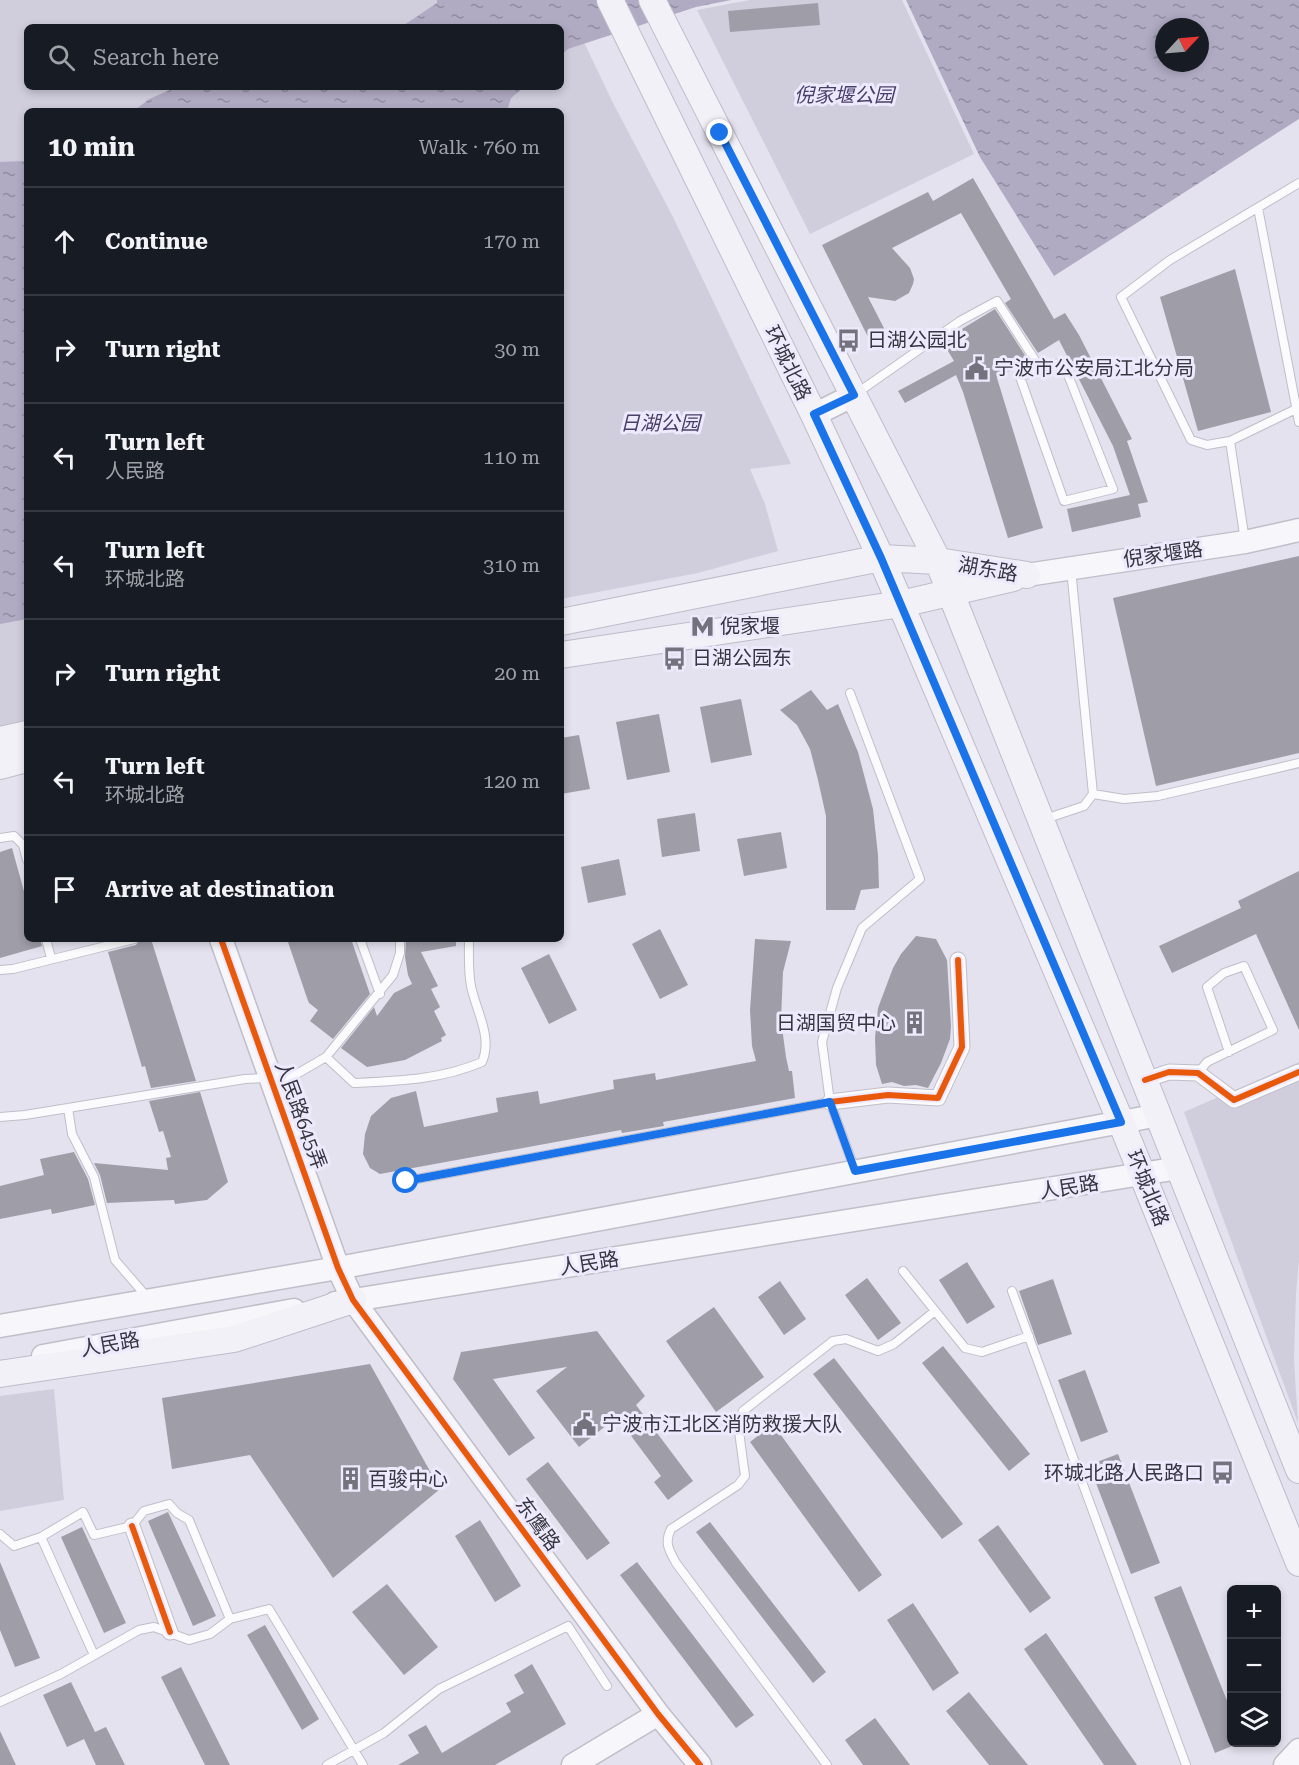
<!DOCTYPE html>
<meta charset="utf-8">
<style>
:root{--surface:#171b24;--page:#242831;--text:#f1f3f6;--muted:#9ea1a6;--line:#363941}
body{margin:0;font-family:"Roboto Serif","Noto Sans SC",serif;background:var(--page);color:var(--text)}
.controls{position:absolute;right:18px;bottom:18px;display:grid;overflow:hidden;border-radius:9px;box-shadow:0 3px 9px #0003}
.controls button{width:54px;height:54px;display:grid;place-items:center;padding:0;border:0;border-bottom:2px solid var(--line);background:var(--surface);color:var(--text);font:30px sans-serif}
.compass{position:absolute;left:1155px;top:18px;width:54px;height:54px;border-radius:50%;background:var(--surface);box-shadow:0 3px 9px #0003;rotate:64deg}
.stop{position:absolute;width:18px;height:18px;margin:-14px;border:4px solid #1a73e8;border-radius:50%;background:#fff}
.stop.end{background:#1a73e8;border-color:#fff;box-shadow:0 2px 6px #0008}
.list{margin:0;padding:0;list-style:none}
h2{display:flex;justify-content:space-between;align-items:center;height:78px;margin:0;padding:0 24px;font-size:26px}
h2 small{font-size:20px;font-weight:400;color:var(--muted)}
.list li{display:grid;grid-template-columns:39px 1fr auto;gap:18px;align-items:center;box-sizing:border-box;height:108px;padding:0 24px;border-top:2px solid var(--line)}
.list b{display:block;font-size:22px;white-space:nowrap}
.list p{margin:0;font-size:20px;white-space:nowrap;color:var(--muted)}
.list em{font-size:20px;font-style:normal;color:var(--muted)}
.icon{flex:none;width:33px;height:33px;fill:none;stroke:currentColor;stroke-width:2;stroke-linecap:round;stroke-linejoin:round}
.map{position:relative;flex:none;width:1299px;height:1765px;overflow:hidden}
.search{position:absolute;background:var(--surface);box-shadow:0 3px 9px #0003;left:24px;top:24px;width:540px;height:66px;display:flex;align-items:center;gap:15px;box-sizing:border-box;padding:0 21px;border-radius:9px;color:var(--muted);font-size:22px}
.panel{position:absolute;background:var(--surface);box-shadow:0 3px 9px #0003;left:24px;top:108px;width:540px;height:834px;border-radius:9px}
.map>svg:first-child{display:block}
.park{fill:#d0cddd;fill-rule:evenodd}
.water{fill:url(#water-ripples);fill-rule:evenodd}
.building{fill:#9f9da8}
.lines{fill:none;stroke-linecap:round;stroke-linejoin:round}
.lane-casing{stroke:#c0bec8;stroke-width:10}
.street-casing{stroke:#c0bec8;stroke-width:17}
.secondary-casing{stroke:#c0bec8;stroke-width:25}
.primary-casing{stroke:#bfbcca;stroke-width:28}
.lane{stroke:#fbfbfd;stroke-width:8}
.street{stroke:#fbfbfd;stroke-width:15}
.secondary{stroke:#f7f6fa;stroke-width:22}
.primary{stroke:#f3f1f8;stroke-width:26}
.cycleway-casing{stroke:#eeeafe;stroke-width:10}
.cycleway{stroke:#e8590c;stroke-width:6}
.route{stroke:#1a73e8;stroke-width:8}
.labels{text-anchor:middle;stroke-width:6;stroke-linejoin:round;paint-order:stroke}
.park-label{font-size:20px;font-style:italic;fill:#493e69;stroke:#eeeafe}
.poi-label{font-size:20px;fill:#383640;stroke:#eeeafe;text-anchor:start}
.street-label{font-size:20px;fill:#383640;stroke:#eeeafe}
</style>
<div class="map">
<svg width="1299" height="1765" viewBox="0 0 1299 1765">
<defs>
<pattern id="water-ripples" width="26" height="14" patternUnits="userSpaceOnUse" patternTransform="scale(1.5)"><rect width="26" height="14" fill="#b0abc3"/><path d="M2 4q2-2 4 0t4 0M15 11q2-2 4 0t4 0" fill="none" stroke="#908ca0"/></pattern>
</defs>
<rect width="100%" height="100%" fill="#e4e2ef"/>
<path class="park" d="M0,0h564l48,101 61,116 118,247 -41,5 15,35 13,47 -80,22 -137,26v-488h-534v611l-27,7zM27,27h534v60h-534z
M750,0h152l72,154 -164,80 -113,-224z
M1299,1062v198l-3,33 -2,67 4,63 -114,-311z
M54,1389l10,111 -64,11v-115z"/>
<path class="water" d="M437,0h294l-35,7 -128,42 -7,6v-28h-160l36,-24z
M906,0h393v119l-245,157 -74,-119zM1164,27h36v36h-36z
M177,87h347l-13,11 -4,13h-373l15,-12z
M23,161l4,2v456l-27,5v-462z"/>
<path class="building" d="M818,3l2,22 -90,7 -2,-21z
M973,178l81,141 11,-6 14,22 53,104 -5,2 21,61 -10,2 3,13 -69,15 -5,-23 63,-14 -17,-49 -54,-106 -21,13 -33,-50 6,-4 -50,-86 -69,35 18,20 4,11 -1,5 -4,9 -14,8 -27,-4 19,37 -16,9 -49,-98 106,-53 5,9z
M1235,269l36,143 -73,19 -38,-134z
M995,309l33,51 -31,18 46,150 -35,10 -45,-146 -7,-17 -51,28 -7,-12 56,-30 -12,-20z
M1299,556v197l-143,33 -43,-188z
M811,690l16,20 11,-6 20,48 15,57 5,46 1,33 -18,2 -6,20h-29v-94l-8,-36 -8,-31 -13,-24 -17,-15z
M741,699l11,56 -41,8 -11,-56z
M659,714l11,58 -43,8 -11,-58z
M579,735l11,54 -29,5v-56z
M695,813l5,38 -38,6 -5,-38z
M781,832l6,36 -43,8 -7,-37z
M12,848l15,54v37h13l2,7 -42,12v-106z
M619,859l7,36 -38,8 -7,-36z
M1299,871v159l-43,-96 -84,39 -13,-27 82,-38 -3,-7z
M660,929l28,56 -28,14 -28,-55z
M916,936l20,3 11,21 4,66 -1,13 -9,24 -13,25 -12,-3 -12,1 -12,-4 -10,2 -6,-19 -1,-27 3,-30 15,-40 8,-14z
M140,939h11l45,142 -45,7 -6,-22 -3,1 -34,-115 28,-7z
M287,939h64l19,55 -37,45 -23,-18 8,-11 -9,-7 -2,-5z
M406,939h50v7l-35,6 17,34 -7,3 9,18 -6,4 12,24 -5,3 1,3 -37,19 -38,7 -26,-19 33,-41 3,9 17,-23 18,-9 -4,-9 -3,-18z
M755,939l36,2 -8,31 -2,48 5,37 3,14h3l3,27 -132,24 1,4 -42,7 -1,-3 -241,44 -10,-6 -7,-14 2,-20 6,-18 20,-18 25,-7 8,36 74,-15 -2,-14 42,-7 2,13 74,-15 -1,-9 42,-7 1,7 100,-19 -4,-15 -2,-36z
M549,954l28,56 -28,14 -28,-56z
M200,1092l28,90 -21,18 -32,4 -1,-4 -67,3 -7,-28 -6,-12 74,7 -2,-12 5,-1 -8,-26 -4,1 -10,-31z
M74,1152l14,27 7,26 -43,9 -1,-5 -51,10v-33l44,-11 -4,-16z
M967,1262l28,45 -28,17 -28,-44z
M867,1278l34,45 -23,17 -33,-45z
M1053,1279l19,55 -34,11 -19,-54z
M780,1281l26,38 -22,16 -26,-38z
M714,1307l50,70 -48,35 -50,-71z
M597,1331l48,65 -9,9 57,76 -25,19 -14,-18 7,-6 -44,-59 -38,30 -43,-56 31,-24 -74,12 42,59 -26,18 -56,-77 8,-27z
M943,1346l87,108 -21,17 -87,-108z
M834,1358l129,166 -21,15 -129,-165z
M370,1364l70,125 -107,89 -83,-123 -78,14 -10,-71z
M1085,1370l23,62 -27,10 -23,-62z
M773,1424l109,151 -23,17 -109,-150z
M1118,1454l42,109 -29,11 -42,-109z
M548,1462l62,81 -23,17 -61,-81z
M168,1512l48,104 -23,10 -45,-105z
M480,1520l41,66 -26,16 -40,-66z
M710,1522l116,150 -13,11 -117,-151z
M998,1525l53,73 -21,15 -52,-73z
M82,1527l44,96 -22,10 -43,-96z
M0,1562l40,96 -25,9 -15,-37z
M637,1562l117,153 -18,13 -116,-153z
M387,1584l51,63 -34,28 -52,-63z
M1181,1586l51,127v33l-17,7 -61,-156z
M913,1603l46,70 -26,18 -46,-71z
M265,1625l54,94 -17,11 -55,-95z
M1046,1633l91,132h-33l-80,-116z
M532,1664l34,60 -71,41h-97l21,-12 -11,-18 18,-10 16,28 69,-41 -5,-9 18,-10 -10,-18z
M181,1667l49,98h-25l-44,-88z
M71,1682l24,50 11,-5 19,38h-29l-12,-26 -17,8 -24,-52z
M969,1692l59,73h-39l-43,-54z
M875,1718l35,47h-47l-18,-25z
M0,1731l16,34h-16z"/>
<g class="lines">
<defs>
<path id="lane" d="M1258,208l41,214
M1063,362l50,127 -49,12 -44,-124 20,-9z
M857,393l103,-72 37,-20 43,67
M1230,441l66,-32
M1245,541l-15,-100 -23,4 -16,-5 -70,-143 49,-37 129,-77
M850,693l70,186 -58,49 -25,60 -15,54 8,60 25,68
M1093,794l31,5 34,-3 141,-33
M1045,819l39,-13 9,-12 -22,-225
M0,838l14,-2 9,9 4,15
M46,939l5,19
M360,939l20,55
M0,970l13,-1 121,-30
M326,1057l67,-82 7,-22v-14
M1198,1073l9,-11 66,-32 -29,-64 -20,7 -17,14 22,65
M276,1086l50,-29 28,26c44,-2 86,-3 128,-21 11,-25 -6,-51 -11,-76 -3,-16 -2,-31 -2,-47
M68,1108l177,-29 23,-1
M0,1117l25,-2 43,-7 4,26 22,43 21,83 32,37
M406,1181l424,-79
M903,1271l62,77 17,4 47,-16
M1012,1291l174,474
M0,1534l14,12 27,-9 42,-25 11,23 38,-9 12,-15 25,-7 8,9 12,7 41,99
M41,1537l53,118
M0,1702l61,-28 78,-44 15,-3 35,13 21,-6 20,-15 39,-10 94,156
M327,1765l57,-32 55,-44 129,-63 39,60
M827,1765l-151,-202c-7,-13 -12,-20 -5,-34l67,-44 7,-9 -7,-52 5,-13 90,-70 13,-2 32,12 16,-7 41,-33"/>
<path id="street" d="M1145,1080l24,-8 29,1 36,27 65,-28
M830,1102l58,-7 50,3 24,-51 -4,-87
M132,1526l38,106"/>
<path id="secondary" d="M814,415l40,-20
M1027,575l218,-33 54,-12
M221,939l117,329 15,32 305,414 42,51
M335,1303l844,-135
M0,1326l338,-58 821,-153
M43,1356l251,-46
M573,1765l85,-51
M1285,1765l14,-15"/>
<path id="primary" d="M610,0l204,415 67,143 240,564 178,441
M652,0l286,561 361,909
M561,622l320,-64 57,3 89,14
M561,655l340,-51 112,-26
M0,740l27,-6
M0,766l27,-7
M0,1374l234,-35 119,-39"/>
</defs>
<use href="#lane" class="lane-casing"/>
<use href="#street" class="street-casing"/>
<use href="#secondary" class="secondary-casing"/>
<use href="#primary" class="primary-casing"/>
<use href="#lane" class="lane"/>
<use href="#street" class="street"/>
<use href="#secondary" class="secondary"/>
<use href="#primary" class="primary"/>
<defs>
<path id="cycleway" d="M221,939l117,329 15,32 305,414 42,51
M1145,1080l24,-8 29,1 36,27 65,-28
M830,1102l58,-7 50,3 24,-51 -4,-87
M132,1526l38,106"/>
</defs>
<use href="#cycleway" class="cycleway-casing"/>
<use href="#cycleway" class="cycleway"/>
</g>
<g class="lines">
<path class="route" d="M406,1181l424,-79 25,69 266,-49 -240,-564 -67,-144 40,-19 -134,-262"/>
</g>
<defs>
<symbol id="bus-bare" viewBox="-9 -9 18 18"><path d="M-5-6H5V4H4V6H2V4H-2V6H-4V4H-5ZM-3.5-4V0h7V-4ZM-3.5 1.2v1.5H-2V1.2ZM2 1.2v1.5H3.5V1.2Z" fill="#74727d" stroke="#eeeafe" stroke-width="2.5" paint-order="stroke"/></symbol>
<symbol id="civic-bare" viewBox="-9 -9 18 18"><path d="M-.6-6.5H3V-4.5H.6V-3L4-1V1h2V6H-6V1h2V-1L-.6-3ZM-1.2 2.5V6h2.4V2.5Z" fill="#74727d" stroke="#eeeafe" stroke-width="2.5" paint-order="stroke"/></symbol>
<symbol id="metro-bare" viewBox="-9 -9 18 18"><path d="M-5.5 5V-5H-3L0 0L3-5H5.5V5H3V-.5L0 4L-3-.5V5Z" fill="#74727d" stroke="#eeeafe" stroke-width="2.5" paint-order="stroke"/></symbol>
<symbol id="building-bare" viewBox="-9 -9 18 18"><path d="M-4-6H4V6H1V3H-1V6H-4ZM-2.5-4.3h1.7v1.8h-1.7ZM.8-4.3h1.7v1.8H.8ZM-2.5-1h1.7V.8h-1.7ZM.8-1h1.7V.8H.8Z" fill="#74727d" stroke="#eeeafe" stroke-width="2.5" paint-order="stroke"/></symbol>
</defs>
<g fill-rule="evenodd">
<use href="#bus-bare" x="832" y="324" width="33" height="33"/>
<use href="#civic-bare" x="960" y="352" width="33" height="33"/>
<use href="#metro-bare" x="686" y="610" width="33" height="33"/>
<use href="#bus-bare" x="658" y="642" width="33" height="33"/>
<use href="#building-bare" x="898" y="1006" width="33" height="33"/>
<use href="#civic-bare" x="568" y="1408" width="33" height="33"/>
<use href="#bus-bare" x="1206" y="1456" width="33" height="33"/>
<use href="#building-bare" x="334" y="1462" width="33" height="33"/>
</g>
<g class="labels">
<g class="park-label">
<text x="844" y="102">倪家堰公园</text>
<text x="660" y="430">日湖公园</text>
</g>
<g class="poi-label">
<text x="867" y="347">日湖公园北</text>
<text x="994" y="375">宁波市公安局江北分局</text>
<text x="720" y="633">倪家堰</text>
<text x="692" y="665">日湖公园东</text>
<text x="896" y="1030" text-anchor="end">日湖国贸中心</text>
<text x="602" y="1431">宁波市江北区消防救援大队</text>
<text x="1204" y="1480" text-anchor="end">环城北路人民路口</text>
<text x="368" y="1486">百骏中心</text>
</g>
<g class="street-label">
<text transform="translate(788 363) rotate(64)" y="7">环城北路</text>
<text transform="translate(1163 554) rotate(-8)" y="7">倪家堰路</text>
<text transform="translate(988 569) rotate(10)" y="7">湖东路</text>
<text transform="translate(301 1115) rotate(70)" y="7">人民路645弄</text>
<text transform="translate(1069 1187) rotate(-9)" y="7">人民路</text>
<text transform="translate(1148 1188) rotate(68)" y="7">环城北路</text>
<text transform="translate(589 1263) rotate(-9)" y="7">人民路</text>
<text transform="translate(110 1344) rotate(-10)" y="7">人民路</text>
<text transform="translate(538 1524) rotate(54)" y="7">东鹰路</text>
</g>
</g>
</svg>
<div class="controls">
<button>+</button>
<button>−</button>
<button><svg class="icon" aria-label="layers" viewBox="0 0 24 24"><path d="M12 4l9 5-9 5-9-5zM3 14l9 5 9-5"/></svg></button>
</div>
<svg class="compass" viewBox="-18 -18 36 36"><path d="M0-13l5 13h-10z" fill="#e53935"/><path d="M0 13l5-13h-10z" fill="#9ea1a6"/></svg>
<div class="stop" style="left:406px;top:1181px"></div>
<div class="stop end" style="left:720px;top:133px"></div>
<div class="search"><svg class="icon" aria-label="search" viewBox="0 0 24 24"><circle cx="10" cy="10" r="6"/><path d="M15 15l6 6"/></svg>Search here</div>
<section class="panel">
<h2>10 min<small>Walk · 760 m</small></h2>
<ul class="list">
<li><svg class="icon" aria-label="ahead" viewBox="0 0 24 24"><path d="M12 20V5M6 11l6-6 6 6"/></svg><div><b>Continue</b></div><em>170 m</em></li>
<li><svg class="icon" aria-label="right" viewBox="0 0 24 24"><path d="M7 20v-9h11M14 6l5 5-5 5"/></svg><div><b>Turn right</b></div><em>30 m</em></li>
<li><svg class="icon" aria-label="left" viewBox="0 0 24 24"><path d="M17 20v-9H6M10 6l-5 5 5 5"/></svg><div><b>Turn left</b><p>人民路</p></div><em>110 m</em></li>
<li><svg class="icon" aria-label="left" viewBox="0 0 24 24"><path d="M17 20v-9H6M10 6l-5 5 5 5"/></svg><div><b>Turn left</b><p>环城北路</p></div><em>310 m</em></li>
<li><svg class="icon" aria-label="right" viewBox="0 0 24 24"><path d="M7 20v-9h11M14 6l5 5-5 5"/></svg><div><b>Turn right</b></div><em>20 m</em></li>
<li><svg class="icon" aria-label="left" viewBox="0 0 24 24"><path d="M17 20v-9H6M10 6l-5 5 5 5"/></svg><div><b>Turn left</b><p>环城北路</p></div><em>120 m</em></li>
<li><svg class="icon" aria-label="arrive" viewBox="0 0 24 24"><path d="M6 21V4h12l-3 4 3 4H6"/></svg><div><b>Arrive at destination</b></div></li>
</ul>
</section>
</div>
